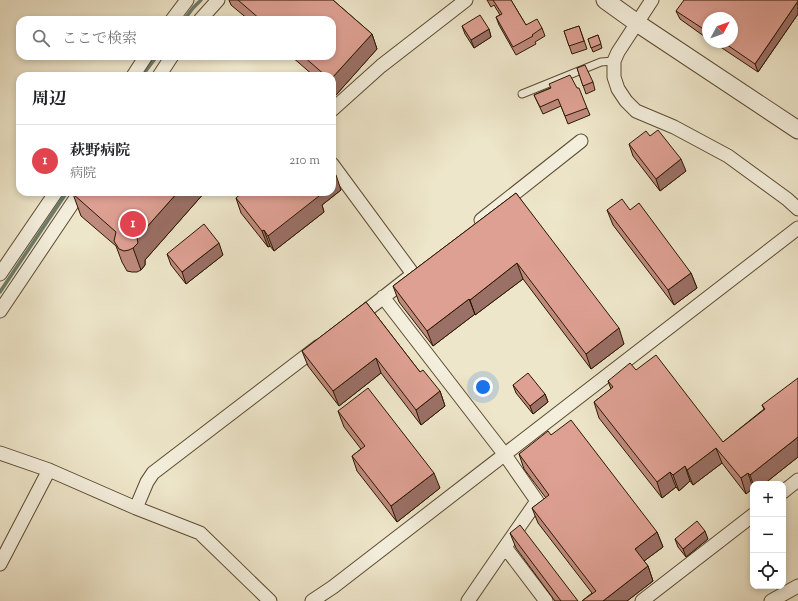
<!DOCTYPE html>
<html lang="ja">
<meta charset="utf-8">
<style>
:root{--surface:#fff;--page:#f6f6f6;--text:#202124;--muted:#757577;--line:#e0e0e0;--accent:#0b8043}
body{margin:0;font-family:"Sorts Mill Goudy","Noto Serif JP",serif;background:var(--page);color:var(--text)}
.controls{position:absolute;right:12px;bottom:12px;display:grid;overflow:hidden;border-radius:8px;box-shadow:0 2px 6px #0003}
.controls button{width:36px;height:36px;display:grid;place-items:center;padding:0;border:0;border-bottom:1px solid var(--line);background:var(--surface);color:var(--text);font:20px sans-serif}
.compass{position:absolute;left:702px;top:12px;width:36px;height:36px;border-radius:50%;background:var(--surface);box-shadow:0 2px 6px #0003;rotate:49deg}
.you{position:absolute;left:483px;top:387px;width:14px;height:14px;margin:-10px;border:3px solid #fff;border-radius:50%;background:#1a73e8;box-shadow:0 0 0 6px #1a73e833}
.badge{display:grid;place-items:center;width:26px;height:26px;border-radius:50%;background:var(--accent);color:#fff;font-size:13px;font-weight:700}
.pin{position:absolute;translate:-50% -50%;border:2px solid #fff;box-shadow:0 1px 4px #0006}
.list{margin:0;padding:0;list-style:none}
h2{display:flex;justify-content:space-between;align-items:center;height:52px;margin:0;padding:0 16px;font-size:17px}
h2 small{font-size:13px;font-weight:400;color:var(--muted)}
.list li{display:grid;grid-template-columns:26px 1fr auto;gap:12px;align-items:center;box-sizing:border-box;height:72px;padding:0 16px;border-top:1px solid var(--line)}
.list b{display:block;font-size:15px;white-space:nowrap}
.list p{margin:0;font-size:13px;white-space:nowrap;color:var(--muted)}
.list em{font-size:13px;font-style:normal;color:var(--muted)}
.icon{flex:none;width:22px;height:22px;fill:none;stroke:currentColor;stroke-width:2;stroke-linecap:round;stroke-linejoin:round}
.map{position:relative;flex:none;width:798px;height:601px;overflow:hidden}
.search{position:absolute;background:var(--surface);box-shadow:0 2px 6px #0003;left:16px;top:16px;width:320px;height:44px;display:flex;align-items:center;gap:10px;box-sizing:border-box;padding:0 14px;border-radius:12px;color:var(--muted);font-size:15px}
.panel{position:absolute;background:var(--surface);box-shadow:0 2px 6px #0003;left:16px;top:72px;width:320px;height:124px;border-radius:12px}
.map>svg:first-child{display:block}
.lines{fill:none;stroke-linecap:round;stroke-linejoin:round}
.stream{stroke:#6d7c6c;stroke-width:3.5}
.service-casing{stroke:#5b4b32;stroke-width:9}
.minor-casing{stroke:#5b4b32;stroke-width:15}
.tertiary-casing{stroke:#5b4b32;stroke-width:19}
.service{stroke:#f4efdd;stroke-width:7}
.minor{stroke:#f4efdd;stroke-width:13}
.tertiary{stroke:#f4efdd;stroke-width:17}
.wall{fill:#bf8a7e;stroke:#2a1700}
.shaded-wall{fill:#9b7067;stroke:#2a1700}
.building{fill:#dea093;stroke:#2a1700}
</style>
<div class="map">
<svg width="798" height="601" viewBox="0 0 798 601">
<rect width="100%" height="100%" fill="#eee6ca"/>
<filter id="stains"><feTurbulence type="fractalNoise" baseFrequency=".005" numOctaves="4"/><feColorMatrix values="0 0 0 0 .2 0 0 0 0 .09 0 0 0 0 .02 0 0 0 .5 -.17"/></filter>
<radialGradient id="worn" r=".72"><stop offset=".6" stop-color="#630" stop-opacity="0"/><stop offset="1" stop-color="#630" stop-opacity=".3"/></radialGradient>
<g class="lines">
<path class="stream" d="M184,20l9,-12 8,-8
M142,76l15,-20
M0,292l67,-100"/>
<defs>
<path id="service" d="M522,94l79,-32 13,-1"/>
<path id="minor" d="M652,0l-34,52 -4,9v16l4,12 8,12 10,10 38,16 54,29 59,43 11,10
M172,20l15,-20
M200,20l18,-20
M133,76l13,-20
M159,76l13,-20
M332,110l49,-44 85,-66
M332,164l81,110
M481,220l100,-79
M0,274l56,-82
M383,297l122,158 32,46 -32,46 41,54
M0,311l80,-119
M357,318l51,-40
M0,453l49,17 87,38 64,25 70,68
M783,492l15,-12
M136,508l11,-26 6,-9 166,-127
M0,564l49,-94
M312,601l21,-14 465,-359
M468,601l37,-54
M642,601l111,-86
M771,601l27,-15"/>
<path id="tertiary" d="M605,0l32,23 161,107"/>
</defs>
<use href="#service" class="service-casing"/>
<use href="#minor" class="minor-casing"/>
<use href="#tertiary" class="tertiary-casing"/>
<use href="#service" class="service"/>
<use href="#minor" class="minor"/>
<use href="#tertiary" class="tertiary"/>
</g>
<path class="wall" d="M229,0h104l39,34 5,15 -41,46 -4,-3v-16h-18l-23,-20h41v-36h-83l-18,-15z
M487,0h24l15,25 16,3 3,8 -10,6 1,2 -20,11 -17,-30 -3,-8 4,-2 -6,-10 -3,2z
M798,0v14l-40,58 -45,-30h19l-24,-24v21l-28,-20 -4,-8z
M462,26l27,3 2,8 -17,11 -9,-14z
M579,26l8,23 -15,5 -8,-23z
M598,35l4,13 -9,4 -5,-13z
M577,68l16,14 2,8 -9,4z
M550,88l37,20 3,7 -22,9 -7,-18 -18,8 -9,-19z
M650,136l36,35 -26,20 -27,-35 -4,-12z
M341,190l-19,15 2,7 -50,39 -4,-5 -2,1 -27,-34 -5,-15z
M75,192h130l-60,68v5l-4,5 -4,2h-5l-5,-1 -5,-9 -6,-16 -35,-30 -8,-22z
M516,193l108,151 -33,25 -68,-90 -48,36v-1l-42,32 -34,-44 -6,-16z
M607,210h23l61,63 6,15 -23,17 -61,-80z
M167,254l56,1 -37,29 -15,-19z
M366,302l54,70 20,19 5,15 -24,19 -40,-52 -42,33 -31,-40 -6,-15z
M636,370l87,72 41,-33 -2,-4 36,52 -34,27h-11v4l-7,6 -24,-31 -29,22 -3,-4 -11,10 -3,-4 -14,11 -63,-80 -5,-16 17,-13 -3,-8z
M513,385l32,9 3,8 -15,12 -17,-21z
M338,411l102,77 -43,34 -40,-51 -5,-15 9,-7 -17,-22z
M551,435l106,97 6,15 -19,14 4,5 5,15 -26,20h-45l10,-8 -54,-70 -6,-15 14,-10 -22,-29 -5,-15z
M510,533l68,68h-23l-39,-53z
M675,539h33l-22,18 -8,-10z"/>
<path class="shaded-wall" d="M798,1v13l-40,58 -3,-8z
M489,29l2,8 -17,11 -3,-8z
M372,34l5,15 -41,46 -4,-11v-6z
M681,159l5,12 -26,20 -4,-12z
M336,175l5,15 -19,15 2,7 -50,39 -6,-15 47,-44h17v-14z
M178,192h27l-60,68v5l-4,5 -8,-22 4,-10z
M264,230l6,16 -2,1 -6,-16z
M219,243l4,12 -37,29 -4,-12z
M517,263l6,16 -48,36 -5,-15z
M691,273l6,15 -23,17 -6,-15z
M469,299l6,15 -42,32 -6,-15z
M619,328l5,16 -33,25 -5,-15z
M376,358l5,15 -42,33 -6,-15z
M440,391l5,15 -24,19 -5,-15z
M545,394l3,8 -15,12 -3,-8z
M798,437v20l-34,27h-11l-3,-9z
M716,448l6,15 -29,22 -6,-15z
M685,466l5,15 -11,10 -6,-16z
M670,472l6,15 -14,11 -5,-16z
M434,473l6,15 -43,34 -6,-16z
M748,473l5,15 -7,6 -5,-16z
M705,531l3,8 -22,18 -3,-8z
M657,532l6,15 -23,17 -5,-15z
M648,566l5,15 -26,20h-24z"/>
<path class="building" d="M238,0h95l39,34 -40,44v-2h-6l-23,-20h29v-36h-71z
M493,0h18l15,25 11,-6 5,9 -10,7 1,1 -20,11 -17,-30 6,-3z
M684,0h114v1l-43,63 -32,-22h9v-24h-24v14l-32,-21z
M480,15l9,14 -18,11 -9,-14z
M579,26l5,15 -15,5 -5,-15z
M598,35l3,9 -10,4 -3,-9z
M585,65l8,17 -10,4 -6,-18z
M570,75l7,13h2l8,20 -22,8 -7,-17 -18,8 -6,-12 17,-7 -2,-4z
M658,130l23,29 -25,20 -27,-35 17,-13 4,5z
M332,170l4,5 -4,3z
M75,192h103l-41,46 1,5 -5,5 -4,2 -5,1 -5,-2 -5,-8 2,-9 -43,-38z
M243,192h72l4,4 -51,40 -4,-6 -2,1 -26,-33z
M516,193l103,135 -33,26 -69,-91 -47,37 -1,-1 -42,32 -34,-45z
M622,199l8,11 9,-7 52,70 -23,17 -61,-80z
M204,224l15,19 -37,29 -15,-18z
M366,302l54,70 3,-2 17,21 -24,19 -40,-52 -43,33 -31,-40z
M656,355l67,87 42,-33 -3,-4 36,-27v59l-48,38 -2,-2 -7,5 -25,-30 -29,22 -2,-4 -12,9 -3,-3 -13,10 -63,-80 19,-15 -5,-6 22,-18 6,7z
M528,373l17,21 -15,12 -17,-21z
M368,388l66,85 -43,33 -39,-50 13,-10 -27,-35z
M571,420l86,112 -22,17 13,17 -45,35h-21l14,-10 -64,-83 17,-13 -30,-41 29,-23 3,4z
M697,521l8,10 -22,18 -8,-10z
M520,525l58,76h-17l-51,-68z"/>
<rect width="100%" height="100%" filter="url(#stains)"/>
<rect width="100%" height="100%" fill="url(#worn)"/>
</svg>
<div class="controls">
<button>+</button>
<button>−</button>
<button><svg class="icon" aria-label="locate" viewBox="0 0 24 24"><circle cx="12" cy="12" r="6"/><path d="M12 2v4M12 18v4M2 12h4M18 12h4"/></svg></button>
</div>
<svg class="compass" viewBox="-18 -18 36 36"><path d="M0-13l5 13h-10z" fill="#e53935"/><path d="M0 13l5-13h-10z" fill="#757577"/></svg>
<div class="you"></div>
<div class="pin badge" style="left:133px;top:224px;background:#e0444e">1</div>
<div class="search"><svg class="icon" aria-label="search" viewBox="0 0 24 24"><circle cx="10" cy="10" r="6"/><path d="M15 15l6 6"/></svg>ここで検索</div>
<section class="panel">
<h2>周辺<small></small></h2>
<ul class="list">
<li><span class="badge" style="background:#e0444e">1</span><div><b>萩野病院</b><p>病院</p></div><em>210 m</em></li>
</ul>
</section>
</div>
